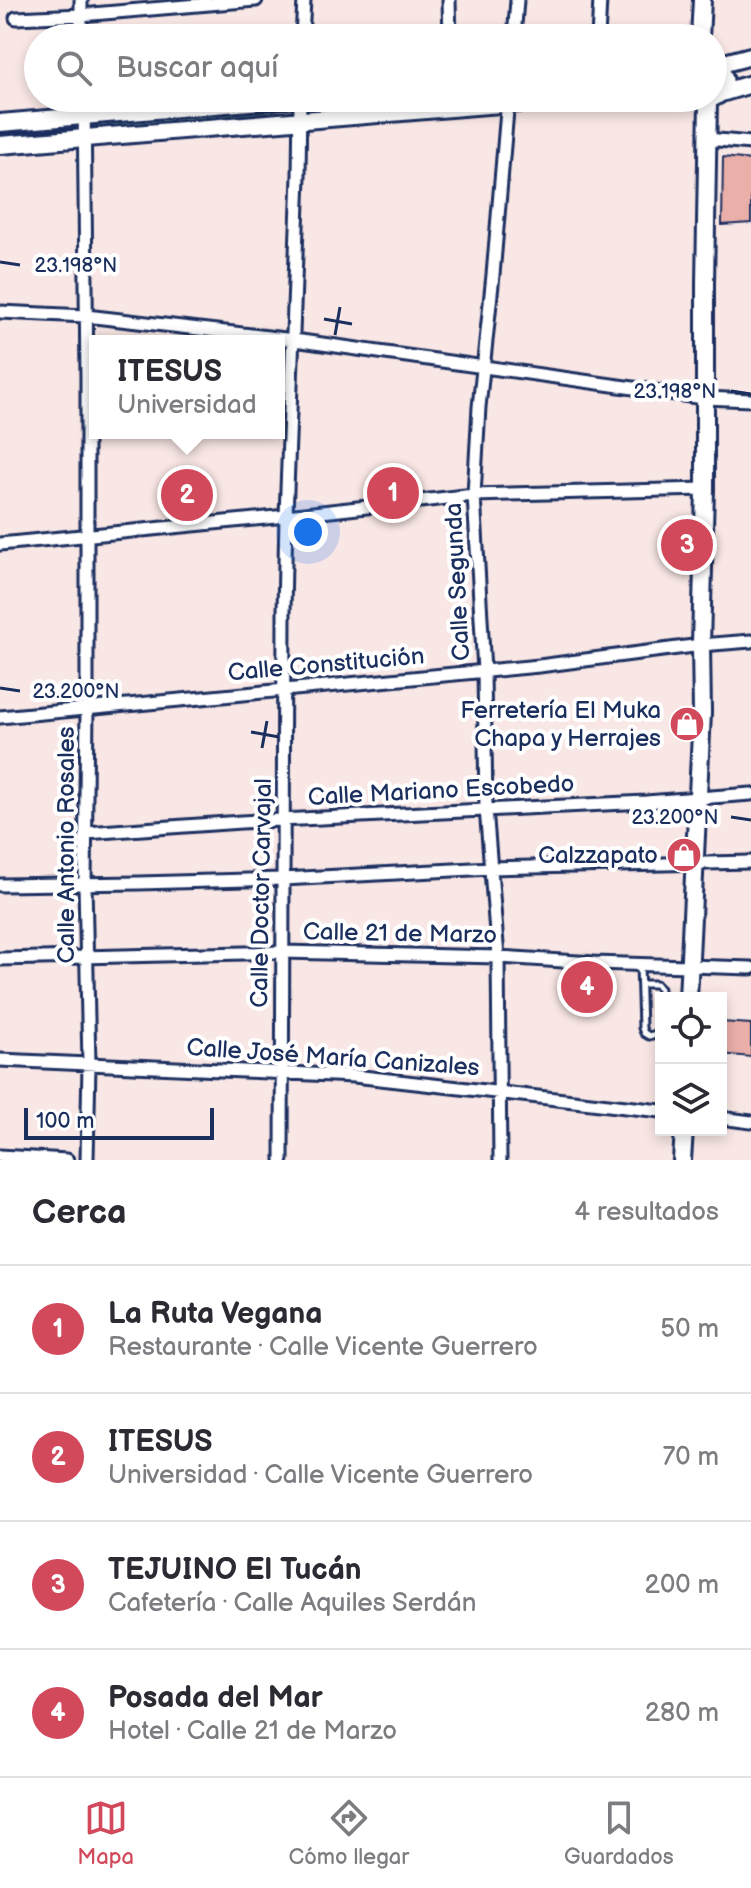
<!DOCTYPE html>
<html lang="es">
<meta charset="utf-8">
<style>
:root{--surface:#fff;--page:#f7f7f7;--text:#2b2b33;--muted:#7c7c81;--line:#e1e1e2;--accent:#d1495b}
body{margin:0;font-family:"Balsamiq Sans",sans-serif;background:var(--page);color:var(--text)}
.controls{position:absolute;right:24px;bottom:24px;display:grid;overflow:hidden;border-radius:0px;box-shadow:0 4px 12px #0003}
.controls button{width:72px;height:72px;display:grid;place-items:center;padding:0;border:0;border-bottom:2px solid var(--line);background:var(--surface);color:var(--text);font:40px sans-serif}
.scale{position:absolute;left:24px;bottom:20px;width:190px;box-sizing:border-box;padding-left:8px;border:4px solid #1b2f5e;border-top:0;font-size:22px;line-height:28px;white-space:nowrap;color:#1b2f5e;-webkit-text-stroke:6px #fff;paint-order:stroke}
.you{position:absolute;left:308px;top:532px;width:28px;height:28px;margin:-20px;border:6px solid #fff;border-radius:50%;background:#1a73e8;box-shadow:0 0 0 12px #1a73e833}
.badge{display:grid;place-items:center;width:52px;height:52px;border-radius:50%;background:var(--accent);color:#fff;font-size:26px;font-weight:700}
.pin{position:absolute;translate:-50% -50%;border:4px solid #fff;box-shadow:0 2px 8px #0006}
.popup{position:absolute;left:89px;top:335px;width:196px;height:104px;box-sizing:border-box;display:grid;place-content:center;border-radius:0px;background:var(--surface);filter:drop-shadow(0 2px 6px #0005);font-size:26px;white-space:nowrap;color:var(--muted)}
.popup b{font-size:30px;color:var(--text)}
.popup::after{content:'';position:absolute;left:50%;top:100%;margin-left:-16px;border:16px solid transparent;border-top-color:var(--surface)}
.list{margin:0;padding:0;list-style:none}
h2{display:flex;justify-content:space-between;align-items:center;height:104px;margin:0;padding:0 32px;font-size:34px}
h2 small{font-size:26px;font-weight:400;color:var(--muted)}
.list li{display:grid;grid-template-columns:52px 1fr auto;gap:24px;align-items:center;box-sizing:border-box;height:128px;padding:0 32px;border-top:2px solid var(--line)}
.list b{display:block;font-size:30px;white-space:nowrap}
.list p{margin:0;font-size:26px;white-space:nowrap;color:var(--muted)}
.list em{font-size:26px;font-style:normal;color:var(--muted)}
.icon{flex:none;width:44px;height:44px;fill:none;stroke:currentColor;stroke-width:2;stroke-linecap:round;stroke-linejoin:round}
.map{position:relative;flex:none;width:751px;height:1160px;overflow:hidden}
.search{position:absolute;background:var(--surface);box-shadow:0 4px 12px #0003;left:24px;right:24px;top:24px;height:88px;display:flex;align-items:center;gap:20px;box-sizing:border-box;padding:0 28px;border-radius:44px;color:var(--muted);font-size:30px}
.sheet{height:616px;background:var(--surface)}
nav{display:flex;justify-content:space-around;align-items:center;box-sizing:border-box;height:112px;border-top:2px solid var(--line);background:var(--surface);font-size:22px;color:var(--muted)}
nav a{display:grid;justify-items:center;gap:4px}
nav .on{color:var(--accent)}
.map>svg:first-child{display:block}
.green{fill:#a9f1be;stroke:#62908e;stroke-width:2}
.building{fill:#eaafa9;stroke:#1b2f5e;stroke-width:2}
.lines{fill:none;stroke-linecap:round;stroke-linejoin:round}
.lane-casing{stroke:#1b2f5e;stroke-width:11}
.street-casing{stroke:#1b2f5e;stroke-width:17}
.secondary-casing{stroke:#1b2f5e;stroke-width:22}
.lane{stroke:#fff;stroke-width:5}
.street{stroke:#fff;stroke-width:11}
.secondary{stroke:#fff;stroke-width:16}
.ticks{fill:none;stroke:#1b2f5e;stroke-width:3}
.labels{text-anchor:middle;stroke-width:8;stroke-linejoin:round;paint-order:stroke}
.street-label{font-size:24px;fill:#1b2f5e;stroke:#fff}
.poi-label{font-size:24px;fill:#1b2f5e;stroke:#fff;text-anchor:end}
.ticks-label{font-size:20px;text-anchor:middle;fill:#1b2f5e;stroke:#fff;stroke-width:8;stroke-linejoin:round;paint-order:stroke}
</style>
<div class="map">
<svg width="751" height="1160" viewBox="0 0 751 1160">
<rect width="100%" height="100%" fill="#f9e7e5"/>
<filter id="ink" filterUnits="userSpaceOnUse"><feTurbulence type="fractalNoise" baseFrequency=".0125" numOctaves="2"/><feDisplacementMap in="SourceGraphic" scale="16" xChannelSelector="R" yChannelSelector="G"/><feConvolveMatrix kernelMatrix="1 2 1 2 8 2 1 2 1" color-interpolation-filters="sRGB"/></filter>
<g filter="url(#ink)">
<path class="green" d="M274,112l3,8 -177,10 -3,-5 4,-3z"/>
<path class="building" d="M723,157l28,3v63l-29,2z
M721,1022l30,2v33l-30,-3z"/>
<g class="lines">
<defs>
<path id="lane" d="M640,965l2,63 2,5 5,3 7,-2 3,-4 1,-41 -4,-5h-14"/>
<path id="street" d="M81,0v38
M449,0l1,38
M16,18l65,-3 175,-15
M302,38l2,-38
M514,38l3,-38
M598,38l2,-38
M84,98l3,282v329l-2,175 4,180 -2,96
M707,139l44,4
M0,312l86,4 208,24 410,58 47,2
M0,544l286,-28 188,-21 231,-6
M0,717l539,-51 162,-21 50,-4
M86,833l155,-11 405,-20 105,-8
M0,885l139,-2 144,-4 208,-11 260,-6
M0,959l282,-7 216,5 96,6 157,5
M0,1060l354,16 307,35
M721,1118l30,4
M0,1156l67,4
M282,1160l2,-549 2,-95 13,-340 1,-78
M500,1160l-2,-203 -12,-149 -2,-137 -10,-176 5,-88 14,-132 15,-176"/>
<path id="secondary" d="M700,38l2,-38
M717,65l34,-9
M721,93l30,-9
M699,99c26,3 35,-21 14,-36
M0,123l297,-25
M0,145l487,-40 114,-7
M688,998l14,-285 -1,-68 4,-156v-205l3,-184
M682,1160l2,-30"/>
</defs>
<use href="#lane" class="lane-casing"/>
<use href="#street" class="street-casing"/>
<use href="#secondary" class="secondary-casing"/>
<use href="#lane" class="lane"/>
<use href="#street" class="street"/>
<use href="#secondary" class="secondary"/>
</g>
</g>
<path class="ticks" d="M0,262l20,3M324,319l28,5M335,335l5,-28M731,391l20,3M0,688l20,3M251,732l28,5M262,748l5,-27M731,817l20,3"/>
<defs>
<symbol id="shop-disc" viewBox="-11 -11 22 22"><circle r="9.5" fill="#d1495b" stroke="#fff"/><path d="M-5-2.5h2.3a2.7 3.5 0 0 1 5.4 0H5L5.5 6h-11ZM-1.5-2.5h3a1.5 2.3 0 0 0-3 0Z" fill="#fff"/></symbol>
</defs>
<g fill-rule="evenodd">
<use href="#shop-disc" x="667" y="704" width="40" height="40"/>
<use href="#shop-disc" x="664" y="835" width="40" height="40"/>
</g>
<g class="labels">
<g class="street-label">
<text transform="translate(457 582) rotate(-93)" y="8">Calle Segunda</text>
<text transform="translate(326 664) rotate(-5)" y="8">Calle Constitución</text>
<text transform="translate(441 790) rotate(-3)" y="8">Calle Mariano Escobedo</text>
<text transform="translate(66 845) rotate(-90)" y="8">Calle Antonio Rosales</text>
<text transform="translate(261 893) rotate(-89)" y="8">Calle Doctor Carvajal</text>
<text transform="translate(400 933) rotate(1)" y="8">Calle 21 de Marzo</text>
<text transform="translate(333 1057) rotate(4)" y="8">Calle José María Canizales</text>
</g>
<g class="poi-label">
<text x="661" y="718">Ferretería El Muka<tspan x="661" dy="28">Chapa y Herrajes</tspan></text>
<text x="658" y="863">Calzzapato</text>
</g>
</g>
<g class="ticks-label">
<text x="76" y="272">23.198°N</text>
<text x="675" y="398">23.198°N</text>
<text x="76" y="698">23.200°N</text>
<text x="675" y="824">23.200°N</text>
</g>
</svg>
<div class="controls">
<button><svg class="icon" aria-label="locate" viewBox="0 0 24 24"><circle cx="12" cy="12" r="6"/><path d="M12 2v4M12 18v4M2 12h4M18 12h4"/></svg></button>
<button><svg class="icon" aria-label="layers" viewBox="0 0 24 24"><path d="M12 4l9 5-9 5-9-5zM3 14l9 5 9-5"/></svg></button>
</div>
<div class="scale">100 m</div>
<div class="you"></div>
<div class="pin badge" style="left:393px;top:493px">1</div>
<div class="pin badge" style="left:187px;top:495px">2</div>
<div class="popup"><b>ITESUS</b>Universidad</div>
<div class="pin badge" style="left:687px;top:545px">3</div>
<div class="pin badge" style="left:587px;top:987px">4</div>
<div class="search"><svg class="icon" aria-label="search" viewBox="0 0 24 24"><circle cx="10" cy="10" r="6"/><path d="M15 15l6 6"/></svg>Buscar aquí</div>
</div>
<section class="sheet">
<h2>Cerca<small>4 resultados</small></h2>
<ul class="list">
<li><span class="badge">1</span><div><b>La Ruta Vegana</b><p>Restaurante · Calle Vicente Guerrero</p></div><em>50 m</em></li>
<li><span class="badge">2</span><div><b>ITESUS</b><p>Universidad · Calle Vicente Guerrero</p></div><em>70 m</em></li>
<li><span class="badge">3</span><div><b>TEJUINO El Tucán</b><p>Cafetería · Calle Aquiles Serdán</p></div><em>200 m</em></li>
<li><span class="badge">4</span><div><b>Posada del Mar</b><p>Hotel · Calle 21 de Marzo</p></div><em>280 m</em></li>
</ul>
</section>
<nav>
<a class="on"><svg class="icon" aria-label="map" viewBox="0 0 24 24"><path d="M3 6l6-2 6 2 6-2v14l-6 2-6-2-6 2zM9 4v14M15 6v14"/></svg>Mapa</a>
<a><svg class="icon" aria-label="directions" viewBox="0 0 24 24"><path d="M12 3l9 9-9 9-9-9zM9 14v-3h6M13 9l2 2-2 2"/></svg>Cómo llegar</a>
<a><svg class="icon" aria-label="saved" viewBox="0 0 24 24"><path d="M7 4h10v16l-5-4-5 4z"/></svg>Guardados</a>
</nav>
